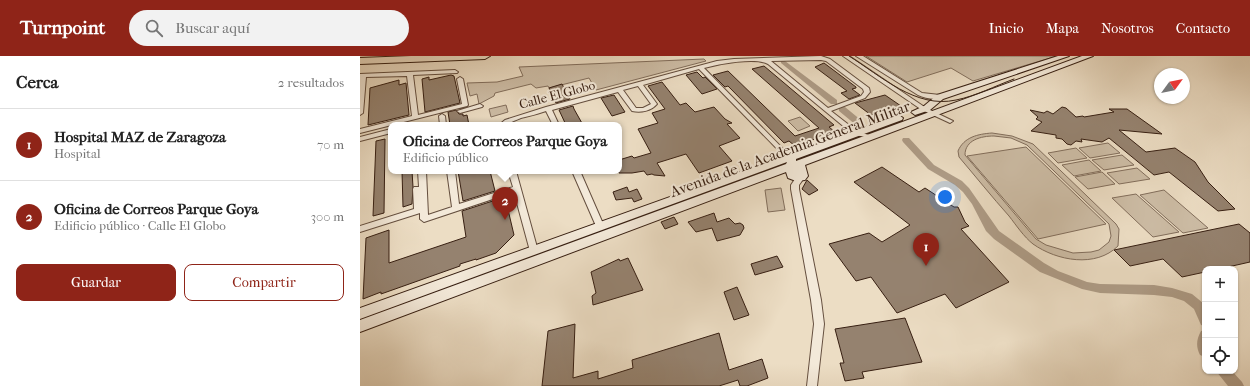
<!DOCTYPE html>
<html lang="es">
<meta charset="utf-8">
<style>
:root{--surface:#fff;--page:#f2f2f2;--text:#222;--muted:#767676;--line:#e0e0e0;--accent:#8f2418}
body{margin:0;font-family:"IM FELL French Canon",serif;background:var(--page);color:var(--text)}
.controls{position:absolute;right:12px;bottom:12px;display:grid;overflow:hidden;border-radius:8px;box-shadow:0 1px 3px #0004}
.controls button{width:36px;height:36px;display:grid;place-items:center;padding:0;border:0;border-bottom:1px solid var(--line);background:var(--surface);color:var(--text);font:20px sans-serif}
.compass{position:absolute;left:794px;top:12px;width:36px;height:36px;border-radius:50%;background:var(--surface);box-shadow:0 1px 3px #0004;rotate:57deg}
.you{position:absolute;left:585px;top:141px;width:14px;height:14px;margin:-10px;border:3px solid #fff;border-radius:50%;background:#1a73e8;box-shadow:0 0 0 6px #1a73e833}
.badge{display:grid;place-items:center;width:26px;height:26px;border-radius:50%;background:var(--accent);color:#fff;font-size:13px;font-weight:700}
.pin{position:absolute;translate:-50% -33px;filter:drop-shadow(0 1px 2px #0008)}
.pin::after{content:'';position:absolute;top:21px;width:14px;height:12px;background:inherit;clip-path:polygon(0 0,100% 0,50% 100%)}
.popup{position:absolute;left:28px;top:66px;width:234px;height:52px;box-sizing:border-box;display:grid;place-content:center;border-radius:8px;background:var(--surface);filter:drop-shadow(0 1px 3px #0005);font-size:13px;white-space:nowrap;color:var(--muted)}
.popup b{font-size:15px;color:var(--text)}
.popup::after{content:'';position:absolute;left:50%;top:100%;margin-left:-8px;border:8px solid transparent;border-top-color:var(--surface)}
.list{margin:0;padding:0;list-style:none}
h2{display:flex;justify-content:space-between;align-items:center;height:52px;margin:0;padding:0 16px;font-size:17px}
h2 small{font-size:13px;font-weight:400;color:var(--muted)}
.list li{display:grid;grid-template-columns:26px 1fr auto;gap:12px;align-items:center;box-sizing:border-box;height:72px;padding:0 16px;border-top:1px solid var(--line)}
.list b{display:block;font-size:15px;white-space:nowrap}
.list p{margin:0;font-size:13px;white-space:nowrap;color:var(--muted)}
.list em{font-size:13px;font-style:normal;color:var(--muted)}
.actions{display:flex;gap:8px;padding:12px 16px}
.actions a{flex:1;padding:9px 0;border:1px solid var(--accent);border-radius:8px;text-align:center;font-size:14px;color:var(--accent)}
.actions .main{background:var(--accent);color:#fff}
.icon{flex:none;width:22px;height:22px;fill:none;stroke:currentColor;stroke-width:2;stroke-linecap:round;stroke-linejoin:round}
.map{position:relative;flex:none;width:890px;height:330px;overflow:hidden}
header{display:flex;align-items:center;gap:24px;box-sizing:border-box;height:56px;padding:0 20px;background:var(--accent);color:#fff}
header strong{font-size:19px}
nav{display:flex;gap:22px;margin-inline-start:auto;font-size:14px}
.search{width:280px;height:36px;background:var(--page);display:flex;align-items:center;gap:10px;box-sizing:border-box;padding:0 14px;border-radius:22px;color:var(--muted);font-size:15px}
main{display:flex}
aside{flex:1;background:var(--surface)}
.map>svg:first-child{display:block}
.green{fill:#cdbda6;stroke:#826e5c;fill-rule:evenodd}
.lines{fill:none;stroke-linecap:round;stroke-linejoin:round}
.canal{fill:#ae9c87;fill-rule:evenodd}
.building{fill:#95826f;stroke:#371f12}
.street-casing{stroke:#644e3e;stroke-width:2}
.secondary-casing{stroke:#371f12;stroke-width:2}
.highway-casing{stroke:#371f12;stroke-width:2}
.street{fill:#f3e9d9;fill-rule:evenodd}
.secondary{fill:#f3e9d9;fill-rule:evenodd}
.highway{fill:#ecddc4;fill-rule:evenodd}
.tram{stroke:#371f12;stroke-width:1}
.labels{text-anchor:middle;stroke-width:4;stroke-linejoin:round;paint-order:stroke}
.far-street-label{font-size:13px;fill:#371f12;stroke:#f3e9d9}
.street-label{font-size:15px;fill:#371f12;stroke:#f3e9d9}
</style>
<header>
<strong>Turnpoint</strong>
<div class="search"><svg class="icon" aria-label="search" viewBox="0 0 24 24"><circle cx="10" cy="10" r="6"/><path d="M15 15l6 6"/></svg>Buscar aquí</div>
<nav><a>Inicio</a><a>Mapa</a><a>Nosotros</a><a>Contacto</a></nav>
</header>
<main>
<aside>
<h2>Cerca<small>2 resultados</small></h2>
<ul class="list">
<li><span class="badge">1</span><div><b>Hospital MAZ de Zaragoza</b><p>Hospital</p></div><em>70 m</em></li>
<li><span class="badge">2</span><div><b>Oficina de Correos Parque Goya</b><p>Edificio público · Calle El Globo</p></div><em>300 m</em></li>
</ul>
<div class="actions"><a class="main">Guardar</a><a>Compartir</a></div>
</aside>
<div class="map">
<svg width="890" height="330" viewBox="0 0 890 330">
<rect width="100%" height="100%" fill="#ecddc4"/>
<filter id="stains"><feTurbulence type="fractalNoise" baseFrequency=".005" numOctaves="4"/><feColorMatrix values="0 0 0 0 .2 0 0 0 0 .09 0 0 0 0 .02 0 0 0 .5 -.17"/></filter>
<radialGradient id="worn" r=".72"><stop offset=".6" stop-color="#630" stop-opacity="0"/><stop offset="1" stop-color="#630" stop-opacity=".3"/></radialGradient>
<path class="green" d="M506,0h191l-84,25 -22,-13 -44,14z
M344,3l2,2 -110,29 -7,-12 -40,10 -1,-2 -12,2 -5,-4 -36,9 -1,3 -15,8 -2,-10 -7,2 -3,-13 30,-1 26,-6 -4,-9z
M146,49l2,7 -17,5 -2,-8z
M440,61l10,9 -12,5 -10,-10z
M632,77l20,3 21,8 83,80 3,5 -1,17c-22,22 -61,15 -85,-2 -9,-7 -17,-19 -24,-28 -17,-19 -33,-39 -50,-59l-1,-6c6,-14 20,-17 34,-18zM634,80l17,2 16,7 82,79 2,12 -2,6 -10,8 -8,2 -18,1 -27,-8 -10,-6 -71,-84c0,-15 16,-19 29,-19z
M748,87l12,10 -30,5 -11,-10z
M666,91l80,77 -68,15 -71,-83z
M716,92l11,10 -29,5 -10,-10z
M762,99l12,10 -30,5 -12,-10z
M729,104l12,11 -27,5 -12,-11z
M777,112l13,11 -31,5 -12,-11z
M742,116l13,12 -27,5 -13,-12z
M421,132l4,22 -17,2 -3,-22z
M804,134l44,38 -25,5 -43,-38z
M776,138l43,38 -26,5 -41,-39z"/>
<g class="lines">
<path class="canal" d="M421,5h4l52,39v4h-6l-50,-41z
M479,51h6l17,14v4h-6l-17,-14z
M543,82h6l25,27 28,16 7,7 30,43 45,32 14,8 29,11 13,2 54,1 18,3 20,6 11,9 2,3v20l-4,-1 -7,-16 -10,-8 -12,-4 -18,-2 -54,-2 -18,-4 -42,-17 -46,-33 -8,-8 -14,-27 -9,-12 -8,-7 -27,-16 -25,-27 -1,-2z
M845,274v27l-5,-2c-4,-8 -4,-15 1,-24z
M856,315h16l10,11 2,4h-16z"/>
</g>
<path class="building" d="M464,7l32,24v1l-4,1 8,6 -11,4 -8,-6 6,-2 -32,-24z
M404,10l70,59 -5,2 6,5 -40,14 -6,-5 -5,2 -56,-57 -3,1 -12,-12 15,-4 67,65 24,-8 -67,-59z
M337,16l6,6 2,-1 12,12 -15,5 -16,-19z
M91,19l3,1 6,27 -35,9 -3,-33 7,-2v3z
M39,24v5l7,-2 3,32 -41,10 2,-37z
M302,26l18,23 6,-2 9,9 19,-5 11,12 7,4 -5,1 13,14 -21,8 13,15 -33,12 -13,-19 -29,9 8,13 -11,-1 -2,-1 -5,1 -3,-4 -12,2h-13v-13l13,-4 2,2 17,-5 -13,-24 20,-6 -6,-10 13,-4 -17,-23z
M202,28l8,15 -14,4 -7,-15z
M254,39l11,17 -13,4 -11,-18z
M525,39l16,11 -30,9 -16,-12z
M213,50l1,3 9,16h-17l-7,-15z
M702,51l4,1 10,9 7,-1 1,1 30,-5 -5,-3h18l35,25 -43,-4 27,22 29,-4 20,14 13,20 27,27 -17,2 -49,-39 -15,3 -45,-37 -7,4 -21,-3 1,3 -6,-1 -5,4 -4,-1 -5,-5 -6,-1v-3l-25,-4 11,-9 -6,-3 2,-2 -8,-7 14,3 3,-2 6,3z
M96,54l3,4h4v2l4,-1 2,10h-19l-2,-13z
M25,83l-1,74 -11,3 3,-75z
M522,111l37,25 6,-4 29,19h4l7,15 4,4 -8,3 48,53 -53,26 -11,-14 -48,19 -26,-36 -15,4 -27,-37 40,-11 13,9 28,-17 -56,-43z
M42,115h10l1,16 -1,17 -9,3z
M98,115h32l5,20 -32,10z
M447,124l11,10 -9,5 -7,-6z
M267,131l2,5 8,-3 5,10 -8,3 -2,-4 -16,2 -3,-8z
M145,141l9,38 -18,18 -20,7v-1l-16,5v2l-79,28v-2l-18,7 3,-61 23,-8v33l77,-26 -4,-26z
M354,157l3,9 12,-4 6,6 5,-1 3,2 1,3 -4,7 -23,6 -5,-13 -16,4 -8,-10z
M314,161l4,7 -13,5 -4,-7z
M879,168l11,9v29l-31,7h-14v3l-23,5 -19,-18 -33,7 -16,-16z
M417,200l6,11 -28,8 -4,-11z
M268,202l15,32 -50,15 -1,-9 4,-3 -5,-21 28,-13 1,2z
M377,231l12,28 -15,5 -10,-28z
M545,262l17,44 -60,10 2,6 -19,3 -5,-18h4l-9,-34z
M215,268l-2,54 25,-7v8l35,-11 -1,-8 87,-27 10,37 33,-11 6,19 -21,8h-7l-2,-6 -19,6h-177l6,-55z"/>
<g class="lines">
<defs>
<path id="street" d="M461,0l9,3 39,29 1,4 -5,6 -34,13 27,21 15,4v2l-19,-3 -86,-71c-13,-7 -49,0 -64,4l87,89 1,1 -1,1h-4l-88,-90 -56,16 14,19c-6,7 -16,9 -25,7l-14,-19 -66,18 7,15h-6l-7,-14c-8,3 -17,5 -25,7 -8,3 -14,7 -22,7l6,-5 41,-13 171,-46 17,-2zM461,4l5,1 37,28 1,3 -3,4 -33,12 -57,-47zM278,30l13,18 -8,4h-7l-13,-18z
M483,0h6l77,52 27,13 -3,2 -2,-1 -26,-12z
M496,0h7l59,37 18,2 3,2c-7,4 -18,1 -25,-2z
M95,14l3,2 -1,1 -44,2 5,40 44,-11 -5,-25 3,-2 3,2 5,26 -1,1 -107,27v-4l52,-13 -5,-40 -41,1 -3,36 -3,2v-41z
M120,48l3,2 -1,1 -22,6 -3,-2z
M82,58l3,2 1,9h-6l-1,-9z
M31,73v4l-31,8v-4z
M58,115h8l2,44 24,-8 -5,-36h8l4,33 54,-17 -5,-16h8l22,80 -1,2h-6l-1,-2 -16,-59 -90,30 -4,-3v-6l-60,19v-6l54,-17 -1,-20 1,-2h5z
M212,115h8l24,55 -1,2h-6l-1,-2z
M437,120h6l1,2 -5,7v4l22,111 3,24 -7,62h-10l7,-62 -3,-24 -20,-111v-4z"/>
<path id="secondary" d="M698,0h11l-126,43 -13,11 -15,5 -4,-3 13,-6 13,-11z
M722,0h11l-288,109 3,11 -3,4 -9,1 -8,-3 -2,-6 -426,160v-12l426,-156 1,-2 -427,157v-11l536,-192 3,-1 4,3 -1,2 -106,39v2z"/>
<path id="highway" d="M51,0h79l-5,3 -125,5v-6z"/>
</defs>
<use href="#street" class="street-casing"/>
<use href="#secondary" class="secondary-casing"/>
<use href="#highway" class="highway-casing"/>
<use href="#street" class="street"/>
<use href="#secondary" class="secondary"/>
<use href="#highway" class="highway"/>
<path class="tram" d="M489,0c32,20 67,53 107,44 20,-4 39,-14 58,-21"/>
</g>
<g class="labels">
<g class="far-street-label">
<text transform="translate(197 38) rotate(-15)" y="5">Calle El Globo</text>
</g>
<g class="street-label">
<text transform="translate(430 93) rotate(-20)" y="5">Avenida de la Academia General Militar</text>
</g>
</g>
<rect width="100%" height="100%" filter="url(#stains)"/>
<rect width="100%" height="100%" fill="url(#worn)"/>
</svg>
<div class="controls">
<button>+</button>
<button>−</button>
<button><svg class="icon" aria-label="locate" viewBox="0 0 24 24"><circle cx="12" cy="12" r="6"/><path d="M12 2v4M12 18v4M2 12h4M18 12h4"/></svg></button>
</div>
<svg class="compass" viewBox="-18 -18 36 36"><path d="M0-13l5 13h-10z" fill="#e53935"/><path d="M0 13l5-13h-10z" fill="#767676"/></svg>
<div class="you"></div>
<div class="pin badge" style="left:566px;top:210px">1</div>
<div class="pin badge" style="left:145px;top:164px">2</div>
<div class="popup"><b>Oficina de Correos Parque Goya</b>Edificio público</div>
</div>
</main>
